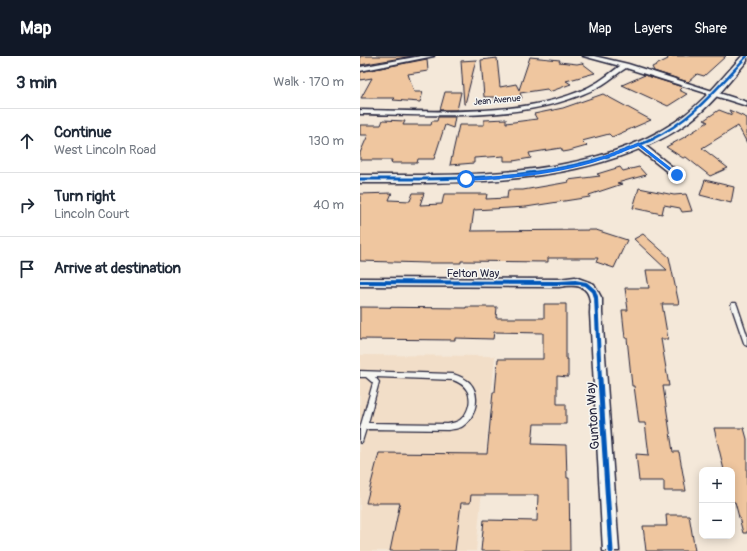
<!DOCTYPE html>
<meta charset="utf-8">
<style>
:root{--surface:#fff;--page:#f2f2f3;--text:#1f2937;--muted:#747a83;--line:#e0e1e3;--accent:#111827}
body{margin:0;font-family:Pangolin,sans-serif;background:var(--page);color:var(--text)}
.controls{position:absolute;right:12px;bottom:12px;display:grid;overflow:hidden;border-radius:8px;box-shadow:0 2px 10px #0003}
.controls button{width:36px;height:36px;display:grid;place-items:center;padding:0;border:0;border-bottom:1px solid var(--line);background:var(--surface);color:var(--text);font:20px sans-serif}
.stop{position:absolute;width:12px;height:12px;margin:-9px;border:3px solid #1a73e8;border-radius:50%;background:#fff}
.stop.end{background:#1a73e8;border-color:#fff;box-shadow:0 1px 4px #0008}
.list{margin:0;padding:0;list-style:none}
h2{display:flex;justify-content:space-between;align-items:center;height:52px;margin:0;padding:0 16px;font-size:17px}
h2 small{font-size:13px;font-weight:400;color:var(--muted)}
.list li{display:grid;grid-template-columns:26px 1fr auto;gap:12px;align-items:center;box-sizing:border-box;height:64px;padding:0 16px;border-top:1px solid var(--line)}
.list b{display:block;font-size:15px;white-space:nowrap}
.list p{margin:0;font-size:13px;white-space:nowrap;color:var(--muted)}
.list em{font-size:13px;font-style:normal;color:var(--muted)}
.icon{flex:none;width:22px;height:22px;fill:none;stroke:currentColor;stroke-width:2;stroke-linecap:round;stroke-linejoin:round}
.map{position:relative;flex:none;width:387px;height:495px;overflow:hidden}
header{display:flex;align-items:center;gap:24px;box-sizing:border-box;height:56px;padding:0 20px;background:var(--accent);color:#fff}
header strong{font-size:19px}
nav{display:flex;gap:22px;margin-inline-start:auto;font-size:14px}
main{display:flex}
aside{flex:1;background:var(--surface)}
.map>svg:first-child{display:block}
.built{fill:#f2dec8}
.building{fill:#efc69f;stroke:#22223b}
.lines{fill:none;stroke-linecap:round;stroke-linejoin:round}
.lane-casing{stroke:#22223b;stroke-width:2.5}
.street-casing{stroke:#22223b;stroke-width:3}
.secondary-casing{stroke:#22223b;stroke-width:3}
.lane{fill:#f6f6f2;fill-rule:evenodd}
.street{fill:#f6f6f2;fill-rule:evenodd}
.secondary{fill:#f6f6f2;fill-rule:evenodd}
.cycleway-far3-casing{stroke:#f6f6f2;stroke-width:4}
.cycleway-far2-casing{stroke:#f6f6f2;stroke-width:5}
.cycleway-far1-casing{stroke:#f6f6f2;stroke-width:6}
.cycleway-casing{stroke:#f6f6f2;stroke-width:8}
.cycleway-far3{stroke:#0057b8;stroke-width:2.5}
.cycleway-far2{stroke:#0057b8;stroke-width:3}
.cycleway-far1{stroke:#0057b8;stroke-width:4}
.cycleway{stroke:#0057b8;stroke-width:5}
.route{fill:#1a73e8}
.labels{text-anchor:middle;stroke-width:3;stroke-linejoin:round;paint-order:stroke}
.far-street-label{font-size:9px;fill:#22223b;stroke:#f6f6f2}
.street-label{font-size:11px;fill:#22223b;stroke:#f6f6f2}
.near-street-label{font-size:13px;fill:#22223b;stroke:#f6f6f2}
</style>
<header>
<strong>Map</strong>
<nav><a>Map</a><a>Layers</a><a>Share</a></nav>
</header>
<main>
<aside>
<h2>3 min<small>Walk · 170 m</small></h2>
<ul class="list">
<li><svg class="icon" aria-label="ahead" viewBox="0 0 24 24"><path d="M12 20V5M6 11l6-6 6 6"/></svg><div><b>Continue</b><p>West Lincoln Road</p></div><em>130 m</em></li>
<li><svg class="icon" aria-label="right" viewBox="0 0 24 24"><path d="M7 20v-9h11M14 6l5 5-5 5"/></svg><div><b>Turn right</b><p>Lincoln Court</p></div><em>40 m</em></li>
<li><svg class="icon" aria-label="arrive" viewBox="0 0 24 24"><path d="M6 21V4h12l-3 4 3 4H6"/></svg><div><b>Arrive at destination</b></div></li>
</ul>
</aside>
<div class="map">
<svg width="387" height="495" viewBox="0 0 387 495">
<rect width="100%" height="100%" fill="#f4e8d9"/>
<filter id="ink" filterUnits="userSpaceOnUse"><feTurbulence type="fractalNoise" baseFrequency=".025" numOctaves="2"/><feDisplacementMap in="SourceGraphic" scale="8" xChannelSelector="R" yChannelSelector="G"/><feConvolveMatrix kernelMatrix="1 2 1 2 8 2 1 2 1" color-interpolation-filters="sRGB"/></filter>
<g filter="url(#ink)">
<path class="built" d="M0,299l135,1 -19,195h-116z"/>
<path class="building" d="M0,0h53l-53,9z
M307,0h59l-22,20 -7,-2 -9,8 -34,-11 -2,-4 16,-8z
M170,1l30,3 -1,2 18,2 5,-1 13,10 -29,8 5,3 -22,8 -2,-3 -27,4 2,5 -27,4v-5h-11l-3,-37 16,-2 3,29 16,-3 3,6z
M67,3l1,12 -20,3 6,18h9l-3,10 -27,-2 2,-2h-34l11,-20 -12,2v-8z
M116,4l-11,44h-1l-3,-43z
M285,19l37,12 -3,3 8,4 -19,12 -46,-21z
M85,36h16l-4,18h-17z
M243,38l48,26 -39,17 -3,-3 -27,7 5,5 -18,5 -6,1 -2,-4 -32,5 2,5 -18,3h-9v-5l-30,2v5l-24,2 9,-40h25v-5l22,-1v4l31,-4 -3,-5 29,-6z
M359,54l13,5 -3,-5 18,8v25l-9,-17 -36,22 26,20 -18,8 -24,-19 -3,1 -17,-11 17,-9 25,-16 -4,-2z
M78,61h17l-2,11 -8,-3 -11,34h-16l-1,4h-26l1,-3h-32v-7l8,-18h-8v-10h21l2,-5 22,1 -2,4h28l1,-4h5z
M260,111l3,4 16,-4 7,8 -29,8 5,1 -33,11 1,2 -64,10 -52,3 -3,21 125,-1 31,10 -13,28 -18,-6 2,-4h-50v4l-87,-1v2h-35l-66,-2v-67l32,-1 -3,7 21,1 3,-8h11l-4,12 22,-1 2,-10h43l-1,5 21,-1 1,-8h15l46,-8 -1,-2 32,-4 -3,-2z
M345,124l29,7 -3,16 -31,-8z
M279,132l35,7 12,-1 6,17 -10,1 -2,-4 -16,-3 -2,9 -29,-6z
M283,178l26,23 10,47h-17l6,35h-7l8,47h-6l10,66h6l7,39h-22v-10h-25l-3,-27 13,1 -4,-32h-6l-5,-37h-2l-5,-48h-2l-3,-28h6l-3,-22h24l-3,-18h21l-33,-31z
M184,248h22v55h2v18l-11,-1v28h9v20h-32l-2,20 34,1 1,33h2l1,73h-89l3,-31 53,1 1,-26h-67l-1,8h-9l-6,48h-65l10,-48h-34l13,-50 108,1 6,-62h2l3,-33h45v-26l-49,-1 -1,7 -38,-1v2l-95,-1v-32l106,1v-1h31l-1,11h48z
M354,372h30l3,11v94h-4l-8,-31h-3v-32h-8z
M306,459h23l6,36h-49l-3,-25h24z"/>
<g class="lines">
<defs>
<path id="lane" d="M372,247h4l1,2 10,30v11l-2,-1 -1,-2 -13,-38z
M0,315l93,3c6,2 12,4 17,9 11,12 6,34 -7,43 -4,3 -10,3 -15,4l-82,-1 -4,13 -2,1v-15l13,-45 -7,-6h-6zM15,321l78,3c5,2 10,4 13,9 7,9 3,24 -6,31 -3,2 -8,3 -12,4l-80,-1 11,-41z"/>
<path id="street" d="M61,0h13l-74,15v-4z
M223,0h11l34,8 119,38v4l-121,-38c-8,5 -16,12 -24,17 -67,38 -168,30 -242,29v-4c70,1 177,9 238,-28 8,-5 15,-11 22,-16z
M276,87h6l38,30 1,2 -1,2h-6l-38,-30z
M215,221l19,7 8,15v14l17,238h-16l-13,-238c2,-25 -7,-30 -31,-26l-199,-1v-8l199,1z"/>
<path id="secondary" d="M382,0h5v5c-20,23 -38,48 -64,65 -20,14 -42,23 -65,31 -83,28 -171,26 -258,26v-8c101,0 227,5 315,-53 27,-18 46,-43 67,-66z"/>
</defs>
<use href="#lane" class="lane-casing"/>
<use href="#street" class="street-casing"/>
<use href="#secondary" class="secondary-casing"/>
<use href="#lane" class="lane"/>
<use href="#street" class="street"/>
<use href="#secondary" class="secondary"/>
<defs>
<path id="cycleway-far3" d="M290,84c43,-20 66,-51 97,-84"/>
<path id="cycleway-far2" d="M0,123c99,0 201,3 293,-40"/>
<path id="cycleway-far1" d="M0,226l199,1 16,-1 11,2 8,7 2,6 4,83"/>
<path id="cycleway" d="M240,323l11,172"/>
</defs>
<use href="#cycleway-far3" class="cycleway-far3-casing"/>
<use href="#cycleway-far2" class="cycleway-far2-casing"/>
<use href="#cycleway-far1" class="cycleway-far1-casing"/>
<use href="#cycleway" class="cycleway-casing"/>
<use href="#cycleway-far3" class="cycleway-far3"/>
<use href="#cycleway-far2" class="cycleway-far2"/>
<use href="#cycleway-far1" class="cycleway-far1"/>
<use href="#cycleway" class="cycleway"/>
</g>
</g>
<path class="route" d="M279,87l40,31v2h-3l-38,-30c-15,6 -30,12 -46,17 -41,12 -84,16 -126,18l-3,-2 3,-1c41,-2 84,-6 124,-17 16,-5 32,-13 49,-18z"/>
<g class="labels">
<g class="far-street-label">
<text transform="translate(137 44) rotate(-5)" y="3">Jean Avenue</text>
</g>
<g class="street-label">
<text x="113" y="221">Felton Way</text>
</g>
<g class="near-street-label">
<text transform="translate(232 360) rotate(-94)" y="5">Gunton Way</text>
</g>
</g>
</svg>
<div class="controls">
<button>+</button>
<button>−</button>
</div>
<div class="stop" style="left:106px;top:123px"></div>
<div class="stop end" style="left:317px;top:119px"></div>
</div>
</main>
